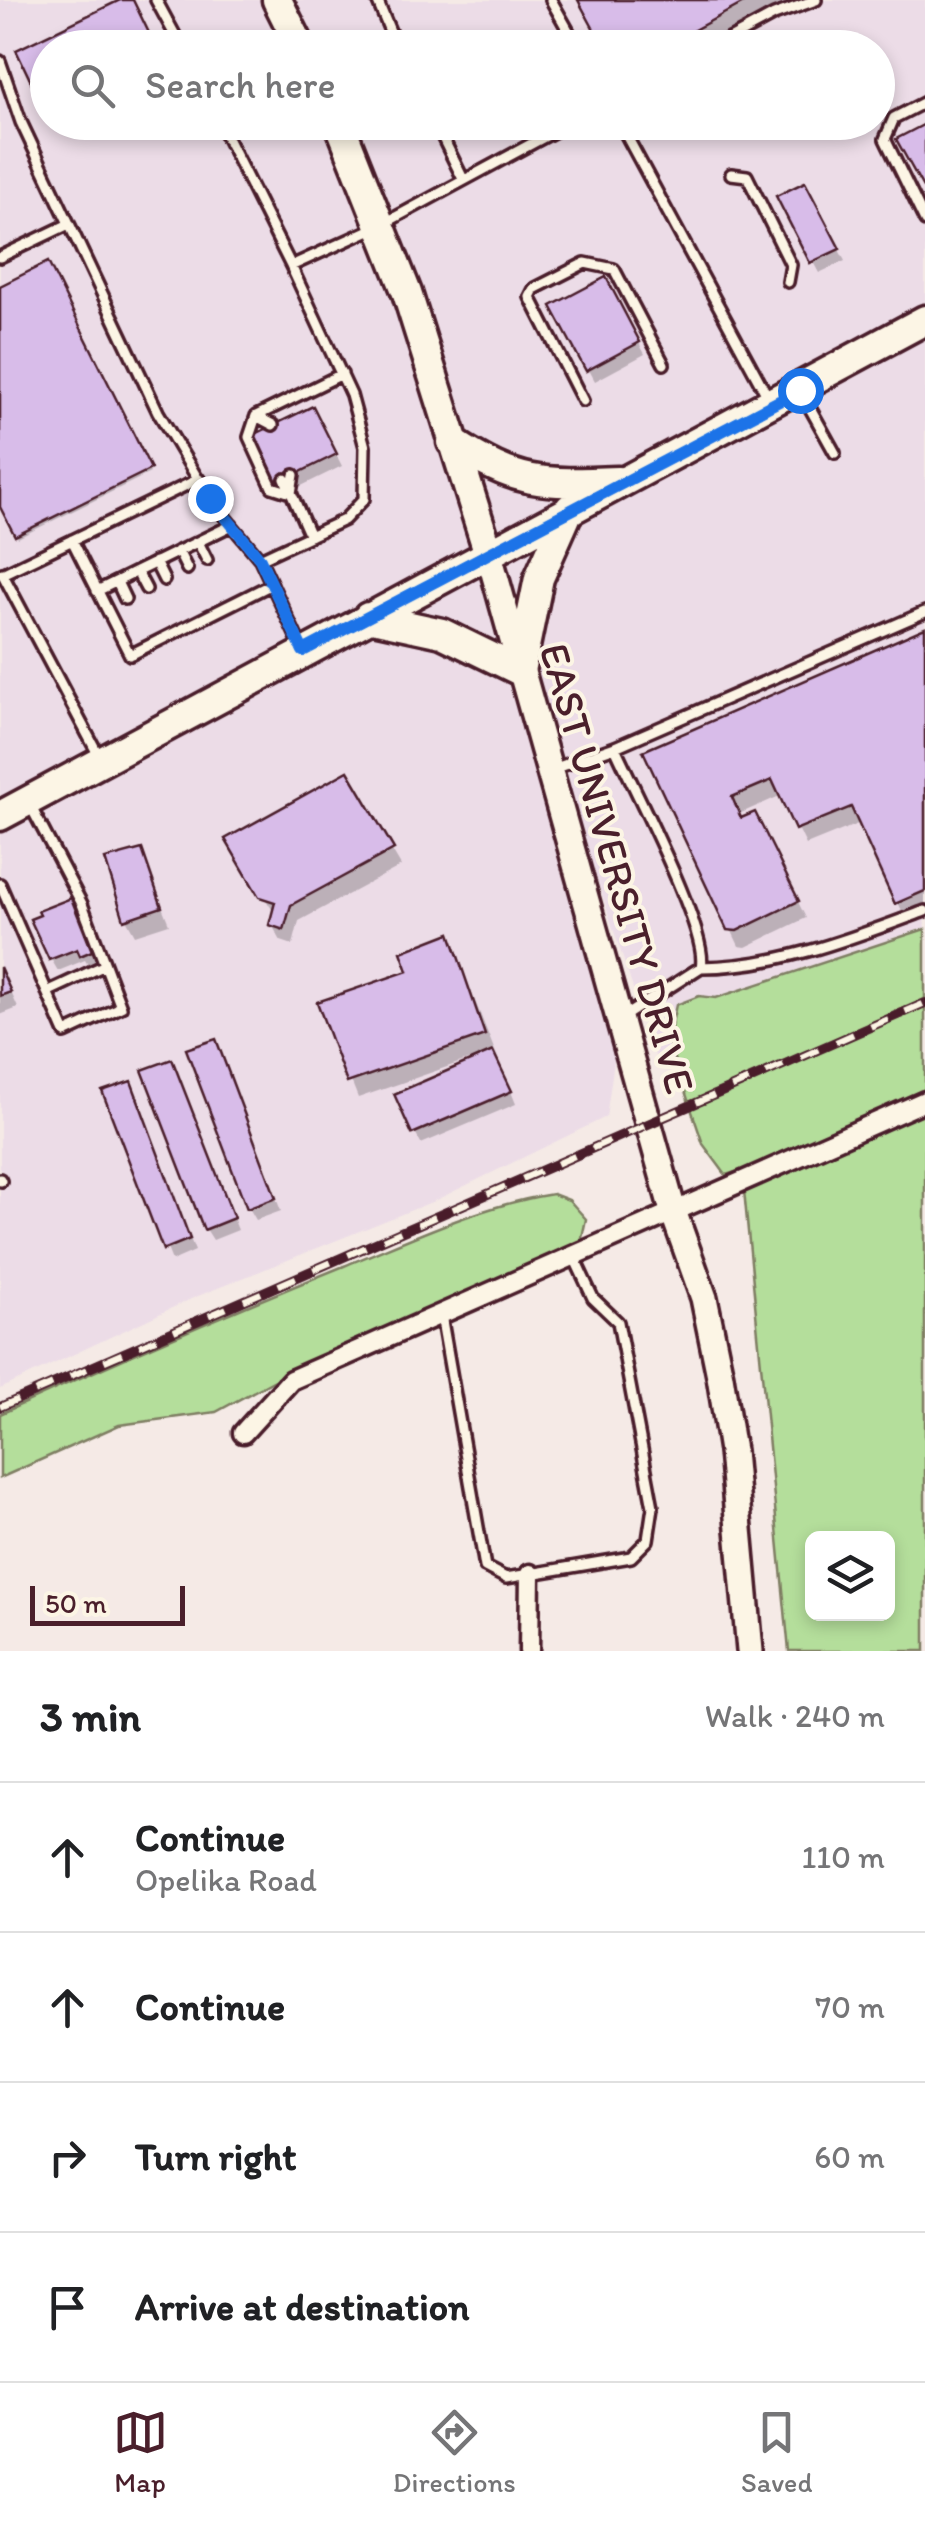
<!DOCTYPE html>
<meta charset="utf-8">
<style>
:root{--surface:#fff;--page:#f2f2f2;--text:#202124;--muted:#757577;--line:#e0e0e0;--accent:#4a1f2b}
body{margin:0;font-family:Itim,sans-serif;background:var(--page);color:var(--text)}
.controls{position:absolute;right:30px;bottom:30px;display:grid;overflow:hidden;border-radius:15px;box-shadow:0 5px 15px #0003}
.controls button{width:90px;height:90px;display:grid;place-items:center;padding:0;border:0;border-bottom:2px solid var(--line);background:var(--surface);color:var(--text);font:50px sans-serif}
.scale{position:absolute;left:30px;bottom:25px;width:155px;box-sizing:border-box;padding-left:10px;border:5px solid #4a1f2b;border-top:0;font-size:28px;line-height:35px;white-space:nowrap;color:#4a1f2b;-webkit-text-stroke:8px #fcf5e5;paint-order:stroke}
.stop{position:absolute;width:30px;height:30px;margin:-22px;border:8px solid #1a73e8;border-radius:50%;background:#fff}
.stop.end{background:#1a73e8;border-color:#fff;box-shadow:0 2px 10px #0008}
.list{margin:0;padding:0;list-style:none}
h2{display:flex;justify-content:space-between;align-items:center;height:130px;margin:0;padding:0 40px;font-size:42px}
h2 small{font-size:32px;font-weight:400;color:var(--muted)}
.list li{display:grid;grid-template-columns:65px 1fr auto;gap:30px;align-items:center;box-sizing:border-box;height:150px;padding:0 40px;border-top:2px solid var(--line)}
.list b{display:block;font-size:38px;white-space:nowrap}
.list p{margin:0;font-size:32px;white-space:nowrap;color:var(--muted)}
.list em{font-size:32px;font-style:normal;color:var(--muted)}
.icon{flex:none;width:55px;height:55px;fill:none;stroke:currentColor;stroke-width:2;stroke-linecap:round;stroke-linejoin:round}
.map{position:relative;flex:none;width:925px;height:1651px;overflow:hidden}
.search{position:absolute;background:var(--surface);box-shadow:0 5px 15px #0003;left:30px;right:30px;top:30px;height:110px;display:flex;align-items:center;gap:25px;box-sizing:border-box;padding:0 35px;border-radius:55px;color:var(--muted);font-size:38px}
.sheet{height:730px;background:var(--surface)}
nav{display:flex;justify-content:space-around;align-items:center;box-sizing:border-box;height:140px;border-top:2px solid var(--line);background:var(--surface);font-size:28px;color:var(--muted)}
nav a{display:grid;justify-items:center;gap:5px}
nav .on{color:var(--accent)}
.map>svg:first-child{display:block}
.built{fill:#ecdce7;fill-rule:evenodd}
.green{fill:#b4de9b;stroke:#7f7e63;stroke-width:2.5;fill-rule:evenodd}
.shadow{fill:#0003}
.building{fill:#d8bce9;stroke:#4a1f2b;stroke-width:2.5}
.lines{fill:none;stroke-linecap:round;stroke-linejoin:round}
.service-casing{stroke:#4a1f2b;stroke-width:16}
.minor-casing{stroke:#4a1f2b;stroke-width:25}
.secondary-casing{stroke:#4a1f2b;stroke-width:32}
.primary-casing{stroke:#4a1f2b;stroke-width:35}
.service{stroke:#fcf5e5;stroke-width:9}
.minor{stroke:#fcf5e5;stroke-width:18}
.secondary{stroke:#fcf5e5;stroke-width:25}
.primary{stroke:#fcf5e5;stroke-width:28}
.rail-casing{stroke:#4a1f2b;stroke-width:10}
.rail{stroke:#fcf5e5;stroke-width:6;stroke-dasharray:19;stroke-linecap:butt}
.route{stroke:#1a73e8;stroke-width:12}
.labels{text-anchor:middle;stroke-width:8;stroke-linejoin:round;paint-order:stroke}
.street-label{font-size:42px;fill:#4a1f2b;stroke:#fcf5e5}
</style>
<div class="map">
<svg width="925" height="1651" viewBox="0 0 925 1651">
<rect width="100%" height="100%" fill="#f5eae6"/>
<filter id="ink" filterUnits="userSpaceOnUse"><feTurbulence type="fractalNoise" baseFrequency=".01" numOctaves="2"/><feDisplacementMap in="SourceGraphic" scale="20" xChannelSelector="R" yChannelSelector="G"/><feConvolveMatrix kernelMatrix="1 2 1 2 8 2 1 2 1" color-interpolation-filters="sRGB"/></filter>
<g filter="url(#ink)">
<path class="built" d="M0,0h925v978l-228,101 -38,-12 -163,-492 124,444 -14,98 -172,84 -241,97 -193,91zM48,48h830v74h-830z"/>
<path class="green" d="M925,929v722h-136l-47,-481 -16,5 -23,-31 -35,-103 8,-36 23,-9 17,2zM812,1538h76v76h-76z
M553,1194l16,6 17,19 -5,23 -308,139 -57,31 -97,13 -119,53v-64c114,-52 228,-101 344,-148 67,-27 137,-61 209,-72z"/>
<path class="shadow" d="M130,0l24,48h-106l-4,53 -25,-50z
M581,0h206l-88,48h-92z
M804,185l41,76 -26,12 -6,-11z
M47,265l103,208 -132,65 -18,-37v-213z
M605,281l40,73 -50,27 -40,-74z
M319,421l23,45 -57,28 -7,-12z
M925,631v280l-19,8 -46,-96 -54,22 -24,-50 -43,19 3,6 21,12 43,86 -60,29 -7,-1 -92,-193z
M347,774l54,92 -102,55 -6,24 -12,-4 -9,-16 3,-11 -47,-74z
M140,852l29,72 -34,11 -9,-16z
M76,913l20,50 -7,4 -4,-7 -27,11 -7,-12 -8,-42z
M449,936l67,168 -95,40 -6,-11 56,-70 -1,-4 -112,39 -38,-95 91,-30z
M0,967l18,41 -18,7z
M190,1051l31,3 60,157 -25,9 -7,-12z
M171,1062l67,168 -25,10 -7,-11z
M130,1084l65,167 -23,10 -67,-169z"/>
<path class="building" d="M120,0h13l17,35 -26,13h-76v36l-13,6 -19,-40z
M578,0h171l-88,48h-57z
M925,124v67l-29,-52z
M805,182l35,67 -30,14 -34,-67z
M48,262l103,207 -136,67 -15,-29v-221z
M606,277l34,65 -54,29 -35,-65z
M313,406l24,48 -61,30 -23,-49z
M925,628v263l-30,13 -44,-97 -56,23 -23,-50 -40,17 9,21 14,-6 44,89 -62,30 -10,-1 -84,-179z
M348,771l46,78 -103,56 -7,25 -15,-5 6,-23 -16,-5 -34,-58z
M142,849l20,58 -38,13 -19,-61z
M71,898l21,53 -12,5 -3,-7 -28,11 -19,-41 10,-4 -2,-4z
M450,933l35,102 -138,48 -30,-81 91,-31 -7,-19z
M0,967l11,25 -11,4z
M216,1039l60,159 -29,11 -61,-160z
M493,1051l19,40 -100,43 -18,-40z
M172,1059l62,159 -30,12 -62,-160z
M131,1081l59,158 -27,11 -61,-159z"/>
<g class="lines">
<defs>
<path id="service" d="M156,0l26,48
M377,0l20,48
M551,0l27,48
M713,48l61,-33 42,-15
M0,61l21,61 137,290 51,86 51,61 42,90
M925,102l-31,16 -9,21 40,82
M219,122l72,144
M435,122l28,57
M619,122l151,279
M731,174l16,2 44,89 -3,17
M0,257l69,-33
M800,390l35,63
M583,401l-53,-104 4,-8 51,-26 29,6 50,95
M256,416l17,9
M294,475l-3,18 -19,-6 -23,-50 7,-21 86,-42
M285,479l25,57
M72,540l58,115 142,-71
M198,542l9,18
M178,551l9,18
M260,559l84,-39 20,-21 1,-52 -14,-52 -60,-129 92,-42 189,-102
M155,562l9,18
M137,572l9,17
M2,573l98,185
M2,574l197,-95
M117,582l8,17
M97,591l135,-66
M615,747c18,41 95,186 86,220l-78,50
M550,770l65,-23 310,-135
M0,884l65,149 56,-26 -39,-103 -52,-99
M701,967c78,0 151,-29 224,-56
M47,992l58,-27
M0,1179l1,2
M441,1315l44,252 21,11 24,-4 101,-17 17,-17 5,-33 -35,-185 -25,-24 -20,-43"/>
<path id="minor" d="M243,1433l48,-53 634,-279
M529,1651l1,-77"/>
<path id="secondary" d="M488,551l185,660 31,87 16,78 12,75 18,200"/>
<path id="primary" d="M277,0l24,48
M339,122l68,171 81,258
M452,442c66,43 89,42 166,39
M368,617l74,16 78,38 19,-93 31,-70
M0,816l925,-496"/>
</defs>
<use href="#service" class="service-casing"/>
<use href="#minor" class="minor-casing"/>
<use href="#secondary" class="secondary-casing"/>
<use href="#primary" class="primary-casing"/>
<use href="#service" class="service"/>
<use href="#minor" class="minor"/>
<use href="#secondary" class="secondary"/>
<use href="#primary" class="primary"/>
<defs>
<path id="rail" d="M0,1407l925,-404"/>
</defs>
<use href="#rail" class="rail-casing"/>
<use href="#rail" class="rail"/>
</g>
</g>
<g class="lines" filter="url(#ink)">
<path class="route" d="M210,498l50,61 43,92 497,-261"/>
</g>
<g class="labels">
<g class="street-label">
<text transform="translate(618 868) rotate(74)" y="15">EAST UNIVERSITY DRIVE</text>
</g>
</g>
</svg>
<div class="controls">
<button><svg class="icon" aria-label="layers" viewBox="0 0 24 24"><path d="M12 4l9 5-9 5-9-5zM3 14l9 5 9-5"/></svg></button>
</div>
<div class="scale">50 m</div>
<div class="stop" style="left:800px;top:390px"></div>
<div class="stop end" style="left:210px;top:498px"></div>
<div class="search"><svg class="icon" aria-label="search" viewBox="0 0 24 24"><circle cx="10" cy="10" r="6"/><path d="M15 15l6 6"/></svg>Search here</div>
</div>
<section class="sheet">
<h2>3 min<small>Walk · 240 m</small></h2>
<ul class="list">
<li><svg class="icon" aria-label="ahead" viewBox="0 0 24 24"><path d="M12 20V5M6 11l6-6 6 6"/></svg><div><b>Continue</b><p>Opelika Road</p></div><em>110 m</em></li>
<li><svg class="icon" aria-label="ahead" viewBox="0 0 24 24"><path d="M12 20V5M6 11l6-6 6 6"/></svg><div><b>Continue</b></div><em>70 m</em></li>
<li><svg class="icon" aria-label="right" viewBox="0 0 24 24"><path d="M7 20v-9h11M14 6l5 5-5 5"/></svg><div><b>Turn right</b></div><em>60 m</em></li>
<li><svg class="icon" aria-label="arrive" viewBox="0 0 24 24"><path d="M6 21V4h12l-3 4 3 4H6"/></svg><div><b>Arrive at destination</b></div></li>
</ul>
</section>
<nav>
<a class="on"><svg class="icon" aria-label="map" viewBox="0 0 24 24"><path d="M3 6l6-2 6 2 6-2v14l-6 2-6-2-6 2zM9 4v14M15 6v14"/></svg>Map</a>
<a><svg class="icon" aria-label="directions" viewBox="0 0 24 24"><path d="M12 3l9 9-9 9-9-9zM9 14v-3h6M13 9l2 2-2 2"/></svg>Directions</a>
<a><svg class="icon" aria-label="saved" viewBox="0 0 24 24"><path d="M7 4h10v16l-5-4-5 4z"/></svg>Saved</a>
</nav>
